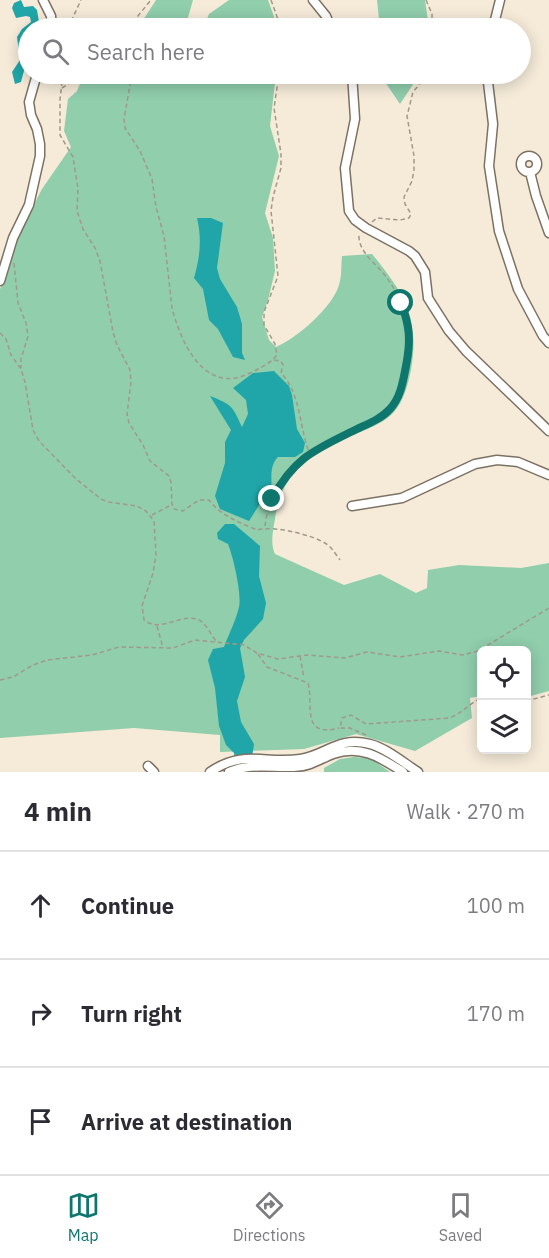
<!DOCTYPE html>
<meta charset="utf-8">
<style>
:root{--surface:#fff;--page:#f7f7f7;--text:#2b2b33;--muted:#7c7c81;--line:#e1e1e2;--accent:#0f766e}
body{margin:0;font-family:"IBM Plex Sans",sans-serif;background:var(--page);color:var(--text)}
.controls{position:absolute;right:18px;bottom:18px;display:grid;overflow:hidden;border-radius:9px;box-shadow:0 3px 15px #0003}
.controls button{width:54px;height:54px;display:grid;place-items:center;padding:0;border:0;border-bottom:2px solid var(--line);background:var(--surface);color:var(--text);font:30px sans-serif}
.stop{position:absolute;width:18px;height:18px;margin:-14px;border:4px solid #0f766e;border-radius:50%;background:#fff}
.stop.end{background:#0f766e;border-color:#fff;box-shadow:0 2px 6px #0008}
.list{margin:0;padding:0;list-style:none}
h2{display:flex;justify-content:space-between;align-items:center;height:78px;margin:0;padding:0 24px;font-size:26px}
h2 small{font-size:20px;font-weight:400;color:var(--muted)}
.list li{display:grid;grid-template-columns:39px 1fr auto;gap:18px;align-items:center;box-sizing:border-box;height:108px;padding:0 24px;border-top:2px solid var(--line)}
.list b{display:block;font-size:22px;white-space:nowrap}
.list em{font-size:20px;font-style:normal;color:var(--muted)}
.icon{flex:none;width:33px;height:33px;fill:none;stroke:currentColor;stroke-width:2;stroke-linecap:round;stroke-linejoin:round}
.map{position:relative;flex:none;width:549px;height:772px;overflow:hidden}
.search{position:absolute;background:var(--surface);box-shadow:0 3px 15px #0003;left:18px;right:18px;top:18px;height:66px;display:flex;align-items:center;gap:15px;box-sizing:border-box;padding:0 21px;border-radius:33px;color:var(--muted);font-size:22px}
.sheet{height:402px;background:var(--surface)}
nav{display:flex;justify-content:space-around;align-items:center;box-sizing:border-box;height:84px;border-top:2px solid var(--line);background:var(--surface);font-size:16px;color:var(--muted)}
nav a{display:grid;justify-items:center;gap:3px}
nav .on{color:var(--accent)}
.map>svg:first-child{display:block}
.green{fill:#90ceac}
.water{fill:#20a6a8}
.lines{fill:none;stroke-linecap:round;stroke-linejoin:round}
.minor-casing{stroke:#7c7263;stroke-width:11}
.path{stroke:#a1998b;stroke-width:1.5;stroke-dasharray:4.5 3;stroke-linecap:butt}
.minor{stroke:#fff;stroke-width:8}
.route{stroke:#0f766e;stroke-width:8}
</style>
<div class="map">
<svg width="549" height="772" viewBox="0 0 549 772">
<rect width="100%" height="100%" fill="#f6ebd9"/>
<path class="green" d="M156,0h37l-8,28h-47z
M229,0h39l10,28h-75l6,-14z
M377,0h48l4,28h-49z
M84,74h108l7,4v-4h77l-6,52 9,30 -14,57 8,25 2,33 -7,29 -6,17 7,23 7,7c21,-9 56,-39 63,-62 3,-9 2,-20 3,-29l30,-2c32,39 48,64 39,116 -3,14 -7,31 -17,42 -12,14 -40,22 -57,29 -33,13 -58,42 -62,78 -2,12 -5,24 0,35l69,31 36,-11 36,19 11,-5 1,-18 31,-5 62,3 28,-5v128l-22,6 -1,-47h-44l-1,46 -11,2 2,20 -57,33 -59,-17 -52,15 -84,3v-17l-86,-7 -134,10v-449l8,-17 10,-37 24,-46 29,-42 -7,-16 4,-32 9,-8z
M383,74h37l-20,30 -17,-25z
M354,757l16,1 20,14h-66v-4l16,-9z"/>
<path class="water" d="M21,0l3,7 9,-1 4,4 2,12 -4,6h-7v3l-4,2 1,6 -4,8 5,16 -5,19 -6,2 -3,-12 8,-12 -3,-23 5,-8 9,-7 -1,-5 -4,-1 -10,2 -4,-10 2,-5z
M197,218h14l12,5 -6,45 3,11 17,28 5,17v29l3,7 -12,-3 -15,-28 -9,-9 -6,-31 -9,-11c6,-21 8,-39 3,-60z
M274,371l15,15 3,9 5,34 8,14 -2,9 -8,5h-17c-11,11 -4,26 -8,40l-9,5 -12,19 -29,-12 -5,-13 10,-33v-21l6,-12 -21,-34c23,9 22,10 32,31l6,-13 -2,-14 -13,-12 20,-15z
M225,524h9l26,22 -1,30 7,27 -3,16 -19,21 -4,8 5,29 -8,24 4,21 13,22 -4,28h-13l-3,-19 -8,-8 -7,-19 -4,-38 -7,-28 5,-11 11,-2c5,-13 12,-27 15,-40 3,-13 -6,-51 -11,-63l-10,-5 -1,-6z"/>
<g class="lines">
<defs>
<path id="minor" d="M43,0l8,16 1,12
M313,0l13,16 5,12
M493,28l7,-28
M352,74l3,45 -10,49 4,43 6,9 11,8 43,23 6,5 10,16 3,26 21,33 17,20 83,80
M487,74l6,50 -4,42 10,65 19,58 25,47 6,7
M521 164a8 8 0 1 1 16 0a8 8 0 1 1-16 0Z
M530,172l6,24 13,37
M0,281l13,-43 16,-33 11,-49v-12l-3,-15 -6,-14 -2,-13 8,-28
M352,506l50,-8 73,-34 22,-4 21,2 31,13
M148,766l6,6
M210,772c34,-23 54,-8 90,-13 27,-4 37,-23 70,-15 16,4 34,19 48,28
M229,772c22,-9 42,-4 65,-5 15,0 26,-8 39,-13 28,-10 48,4 70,18"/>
</defs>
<use href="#minor" class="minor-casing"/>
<path class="path" d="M271,0l10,28
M426,0l6,14v14
M68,28l13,-28
M128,28l23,-28
M63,74l-3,25v36l13,22 5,32 -1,22 6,18 12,19 5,13 13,71 4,13 13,25 1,12 -4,32 2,9 14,22 7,16 19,15 2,6 1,22 2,5 9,2 16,-11h10c12,16 30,22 48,30 15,-5 58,5 71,15 5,4 8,10 12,15
M132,74l-8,45 1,9 15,23 12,28 4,28 8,29 8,72c9,35 33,88 78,65 10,-5 20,-9 27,-18l-2,-11 -11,-19v-13l14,-36 -7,-65 2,-14 8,-29v-14l-7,-46 5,-34
M62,88l11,-7 2,-7
M372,222l5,-4 23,2 9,-2 2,-4 -6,-10 -1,-7 8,-16 2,-11v-14l-7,-40 6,-24 6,-7 6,-11
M14,263l4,40 8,20 2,13 -7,23v9
M0,333l6,6 5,16 10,14 4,13 8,48 6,11 37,38 25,20 7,3 29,4 9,5 8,10 2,34 -3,18 -11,33 2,14c17,13 35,-6 53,-1 8,2 14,16 19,22
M274,360l6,1 3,3 -2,9c20,21 18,53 28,79
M152,515l19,-10
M265,526c4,-35 27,-65 59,-82 25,-13 63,-20 75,-48 4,-8 5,-18 7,-27 7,-36 2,-61 -19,-91 -10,-14 -30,-26 -28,-45
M157,626l6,22
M258,654l9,13 41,16c6,22 -8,55 31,45
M300,656l4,22
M0,680l13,-3 20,-12 14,-5 45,-5 27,-8 54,1 22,-8 49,5 13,8 21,6 29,-4 38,3 22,-6 33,5 39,-6 24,4 15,-4 71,-43
M526,701l23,-6
M366,735l-16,-7h-10l2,-10 9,-3 15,9 83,-6c13,-4 20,-15 33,-20"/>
<use href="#minor" class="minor"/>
</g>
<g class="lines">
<path class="route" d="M272,499c23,-43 45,-50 87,-71 11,-5 23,-10 31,-19 11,-12 13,-28 16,-43 5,-25 4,-40 -5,-63"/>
</g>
</svg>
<div class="controls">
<button><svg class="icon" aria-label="locate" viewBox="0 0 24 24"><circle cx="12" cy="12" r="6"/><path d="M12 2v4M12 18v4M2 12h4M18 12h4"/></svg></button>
<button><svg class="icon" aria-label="layers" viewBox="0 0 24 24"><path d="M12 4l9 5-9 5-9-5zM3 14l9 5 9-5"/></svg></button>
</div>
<div class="stop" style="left:401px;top:303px"></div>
<div class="stop end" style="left:272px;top:499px"></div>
<div class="search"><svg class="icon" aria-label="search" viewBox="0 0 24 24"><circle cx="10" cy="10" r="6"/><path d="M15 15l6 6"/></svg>Search here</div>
</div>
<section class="sheet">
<h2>4 min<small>Walk · 270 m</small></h2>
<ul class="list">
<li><svg class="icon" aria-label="ahead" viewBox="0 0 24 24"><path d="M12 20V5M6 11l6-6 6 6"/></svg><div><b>Continue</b></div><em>100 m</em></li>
<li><svg class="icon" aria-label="right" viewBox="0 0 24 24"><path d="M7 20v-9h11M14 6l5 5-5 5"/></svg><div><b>Turn right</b></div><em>170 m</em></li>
<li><svg class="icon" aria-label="arrive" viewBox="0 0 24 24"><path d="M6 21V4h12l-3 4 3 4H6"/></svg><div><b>Arrive at destination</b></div></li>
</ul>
</section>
<nav>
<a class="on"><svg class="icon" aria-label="map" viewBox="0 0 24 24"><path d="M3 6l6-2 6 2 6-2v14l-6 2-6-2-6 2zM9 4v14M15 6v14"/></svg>Map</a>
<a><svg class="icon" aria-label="directions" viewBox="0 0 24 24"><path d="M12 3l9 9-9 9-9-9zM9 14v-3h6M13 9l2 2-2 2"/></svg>Directions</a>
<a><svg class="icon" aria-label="saved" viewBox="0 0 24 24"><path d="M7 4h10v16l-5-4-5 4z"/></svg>Saved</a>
</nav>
